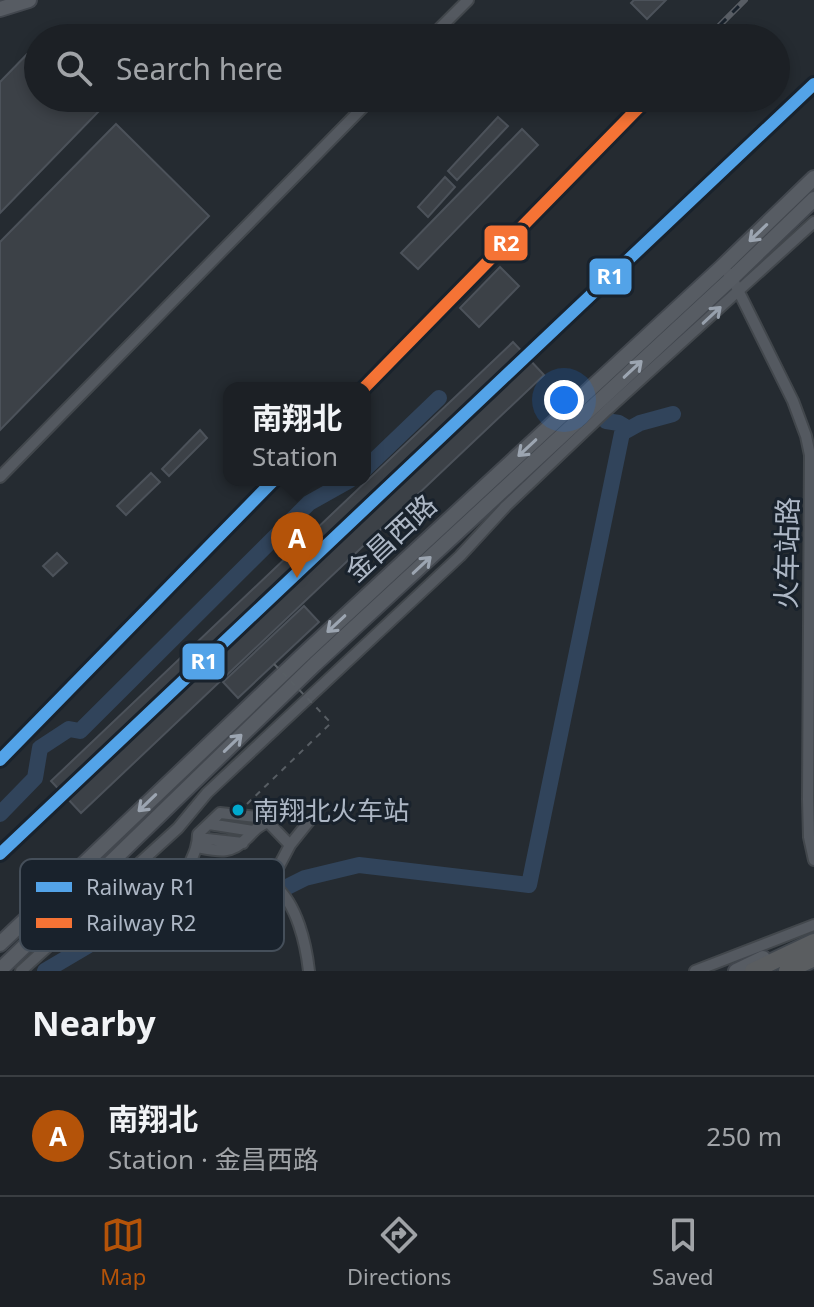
<!DOCTYPE html>
<meta charset="utf-8">
<style>
:root{--surface:#1c2025;--page:#292d32;--text:#f1f3f6;--muted:#a0a3a7;--line:#3a3e42;--accent:#b45309}
body{margin:0;font-family:"Noto Sans","Noto Sans SC",sans-serif;background:var(--page);color:var(--text)}
.you{position:absolute;left:564px;top:400px;width:28px;height:28px;margin:-20px;border:6px solid #fff;border-radius:50%;background:#1a73e8;box-shadow:0 0 0 12px #1a73e833}
.badge{display:grid;place-items:center;width:52px;height:52px;border-radius:50%;background:var(--accent);color:#fff;font-size:26px;font-weight:700}
.pin{position:absolute;translate:-50% -66px;filter:drop-shadow(0 2px 4px #0008)}
.pin::after{content:'';position:absolute;top:42px;width:28px;height:24px;background:inherit;clip-path:polygon(0 0,100% 0,50% 100%)}
.popup{position:absolute;left:223px;top:382px;width:148px;height:104px;box-sizing:border-box;display:grid;place-content:center;border-radius:16px;background:var(--surface);filter:drop-shadow(0 2px 6px #0005);font-size:26px;white-space:nowrap;color:var(--muted)}
.popup b{font-size:30px;color:var(--text)}
.popup::after{content:'';position:absolute;left:50%;top:100%;margin-left:-16px;border:16px solid transparent;border-top-color:var(--surface)}
.list{margin:0;padding:0;list-style:none}
h2{display:flex;justify-content:space-between;align-items:center;height:104px;margin:0;padding:0 32px;font-size:34px}
h2 small{font-size:26px;font-weight:400;color:var(--muted)}
.list li{display:grid;grid-template-columns:52px 1fr auto;gap:24px;align-items:center;box-sizing:border-box;height:120px;padding:0 32px;border-top:2px solid var(--line)}
.list b{display:block;font-size:30px;white-space:nowrap}
.list p{margin:0;font-size:26px;white-space:nowrap;color:var(--muted)}
.list em{font-size:26px;font-style:normal;color:var(--muted)}
.icon{flex:none;width:44px;height:44px;fill:none;stroke:currentColor;stroke-width:2;stroke-linecap:round;stroke-linejoin:round}
.map{position:relative;flex:none;width:814px;height:971px;overflow:hidden}
.search{position:absolute;background:var(--surface);box-shadow:0 4px 12px #0003;left:24px;right:24px;top:24px;height:88px;display:flex;align-items:center;gap:20px;box-sizing:border-box;padding:0 28px;border-radius:44px;color:var(--muted);font-size:30px}
.sheet{height:224px;background:var(--surface)}
nav{display:flex;justify-content:space-around;align-items:center;box-sizing:border-box;height:112px;border-top:2px solid var(--line);background:var(--surface);font-size:22px;color:var(--muted)}
nav a{display:grid;justify-items:center;gap:4px}
nav .on{color:var(--accent)}
.map>svg:first-child{display:block}
.lines{fill:none;stroke-linecap:round;stroke-linejoin:round}
.river{stroke:#31445b;stroke-width:16}
.building{fill:#3c4147;stroke:#4c525a;stroke-width:2}
.minor-casing{stroke:#42474c;stroke-width:14}
.major-casing{stroke:#42474e;stroke-width:18}
.highway-casing{stroke:#41474e;stroke-width:20}
.path{stroke:#585e64;stroke-width:2;stroke-dasharray:6 6;stroke-linecap:butt}
.minor{stroke:#545960;stroke-width:10}
.major{stroke:#575c63;stroke-width:14}
.highway{stroke:#5a5d60;stroke-width:16}
.rail-casing{stroke:#585d64;stroke-width:6}
.rail{stroke:#19222c;stroke-width:3;stroke-dasharray:9;stroke-linecap:butt}
.path-bridge{stroke:#585e64;stroke-width:2;stroke-dasharray:6 6;stroke-linecap:butt}
.rail-1-casing{stroke:#19222c;stroke-width:18}
.rail-2-casing{stroke:#19222c;stroke-width:18}
.rail-1{stroke:#53a3e8;stroke-width:12}
.rail-2{stroke:#f57335;stroke-width:12}
.oneway{stroke:#9ca5b1}
.oneway2{stroke:#97a0ac}
.bus-dot{fill:#00a9ce;stroke:#19222c;stroke-width:3}
.labels{text-anchor:middle;stroke-width:6;stroke-linejoin:round;paint-order:stroke}
.bus-label{font-size:26px;fill:#adb7c5;stroke:#19222c;text-anchor:start}
.street-label{font-size:28px;fill:#adb7c5;stroke:#19222c}
.key{fill:#19222c;stroke:#454f5a;stroke-width:2}
.key-label{font-size:22px;fill:#adb7c5}
.line-badge{stroke:#19222c;stroke-width:3}
.badge-label{font-size:22px;text-anchor:middle;font-weight:bold;fill:#fff}
</style>
<div class="map">
<svg width="814" height="971" viewBox="0 0 814 971">
<rect width="100%" height="100%" fill="#252b31"/>
<g class="lines">
<path class="river" d="M606,421l13,2 10,6
M365,469l74,-71
M0,814l35,-36 5,-30 29,-19 11,2 229,-228 41,-23
M45,971l76,-45 64,3 30,-6 90,-45 54,-13 170,20 93,-452 18,-10 33,-9"/>
</g>
<path class="building" d="M634,0h32l-19,19 -16,-16z
M36,45l2,2v51h53l10,11 -101,104v-131z
M498,117l10,9 -51,54 -9,-9z
M116,124l93,92 -209,214v-188z
M522,129l16,16 -120,124 -17,-16z
M445,177l10,10 -27,30 -10,-10z
M500,267l19,19 -40,41 -19,-19z
M513,342l31,33 -463,438 -30,-32z
M200,430l7,8 -38,38 -7,-7z
M151,473l9,9 -34,33 -9,-9z
M57,553l10,10 -14,13 -10,-10z
M304,606l15,16 -81,76 -15,-16z"/>
<g class="lines">
<defs>
<path id="minor" d="M430,38l38,-38
M728,273l4,5 61,123 13,35 4,19 -2,344 1,38 5,23
M0,477l372,-379
M209,824l44,7
M198,838l45,5
M197,847c21,4 34,8 50,-9 8,-8 11,-12 21,-16
M102,871c4,4 9,10 14,13 34,20 133,-20 159,2 22,18 31,58 34,85
M270,883l20,-38 20,-25
M187,885c0,-6 -1,-14 2,-20 5,-11 9,-19 9,-31l22,-21 37,4 11,5 22,23
M21,971l157,-143 29,-35 253,-237 46,-50 101,-96 207,-188
M695,971l119,-46"/>
<path id="major" d="M0,9l29,-9
M0,944l305,-291 417,-386 92,-89
M0,970l315,-306 417,-386 82,-79
M736,971l27,-13"/>
<path id="highway" d="M753,971l61,-29
M787,971l27,-13"/>
</defs>
<use href="#minor" class="minor-casing"/>
<use href="#major" class="major-casing"/>
<use href="#highway" class="highway-casing"/>
<path class="path" d="M247,804l84,-81 -18,-19"/>
<use href="#minor" class="minor"/>
<use href="#major" class="major"/>
<use href="#highway" class="highway"/>
<defs>
<path id="rail" d="M707,38l38,-38
M364,388l284,-290
M0,760l274,-280
M0,854l814,-770"/>
</defs>
<use href="#rail" class="rail-casing"/>
<use href="#rail" class="rail"/>
<path class="path-bridge" d="M274,664l38,39"/>
<defs>
<path id="rail-1" d="M0,760l274,-280
M0,854l814,-770"/>
<path id="rail-2" d="M364,388l284,-290"/>
</defs>
<use href="#rail-1" class="rail-1-casing"/>
<use href="#rail-2" class="rail-2-casing"/>
<use href="#rail-1" class="rail-1"/>
<use href="#rail-2" class="rail-2"/>
</g>
<defs><path id="oneway-shaft" d="M-6 0H5M1.5-3L5.5 0L1.5 3" fill="none" stroke-width="1.6" stroke-linecap="round" stroke-linejoin="round" transform="scale(2)"/></defs>
<g class="oneway">
<use href="#oneway-shaft" transform="translate(758 233) rotate(136)"/>
<use href="#oneway-shaft" transform="translate(633 369) rotate(-43)"/>
<use href="#oneway-shaft" transform="translate(527 448) rotate(137)"/>
<use href="#oneway-shaft" transform="translate(422 565) rotate(-43)"/>
<use href="#oneway-shaft" transform="translate(336 624) rotate(137)"/>
<use href="#oneway-shaft" transform="translate(233 743) rotate(-44)"/>
<use href="#oneway-shaft" transform="translate(147 803) rotate(136)"/>
</g>
<use class="oneway2" href="#oneway-shaft" transform="translate(712 315) rotate(-43)"/>
<circle class="bus-dot" cx="238" cy="810" r="7"/>
<g class="labels">
<g class="bus-label">
<text x="253" y="820">南翔北火车站</text>
</g>
<g class="street-label">
<text transform="translate(391 538) rotate(-43)" y="10">金昌西路</text>
<text transform="translate(787 553) rotate(-89)" y="10">火车站路</text>
</g>
</g>
<rect x="20" y="859" width="264" height="92" rx="12" class="key"/>
<rect x="36" y="882" width="36" height="10" fill="#53a3e8"/>
<rect x="36" y="918" width="36" height="10" fill="#f57335"/>
<g class="key-label">
<text x="86" y="895">Railway R1</text>
<text x="86" y="931">Railway R2</text>
</g>
<g class="line-badge">
<rect x="483" y="224" width="46" height="38" rx="8" fill="#f57335"/>
<rect x="588" y="257" width="45" height="39" rx="8" fill="#53a3e8"/>
<rect x="181" y="642" width="45" height="39" rx="8" fill="#53a3e8"/>
</g>
<g class="badge-label">
<text x="506" y="251">R2</text>
<text x="610" y="284">R1</text>
<text x="204" y="669">R1</text>
</g>
</svg>
<div class="you"></div>
<div class="pin badge" style="left:297px;top:578px">A</div>
<div class="popup"><b>南翔北</b>Station</div>
<div class="search"><svg class="icon" aria-label="search" viewBox="0 0 24 24"><circle cx="10" cy="10" r="6"/><path d="M15 15l6 6"/></svg>Search here</div>
</div>
<section class="sheet">
<h2>Nearby<small></small></h2>
<ul class="list">
<li><span class="badge">A</span><div><b>南翔北</b><p>Station · 金昌西路</p></div><em>250 m</em></li>
</ul>
</section>
<nav>
<a class="on"><svg class="icon" aria-label="map" viewBox="0 0 24 24"><path d="M3 6l6-2 6 2 6-2v14l-6 2-6-2-6 2zM9 4v14M15 6v14"/></svg>Map</a>
<a><svg class="icon" aria-label="directions" viewBox="0 0 24 24"><path d="M12 3l9 9-9 9-9-9zM9 14v-3h6M13 9l2 2-2 2"/></svg>Directions</a>
<a><svg class="icon" aria-label="saved" viewBox="0 0 24 24"><path d="M7 4h10v16l-5-4-5 4z"/></svg>Saved</a>
</nav>
